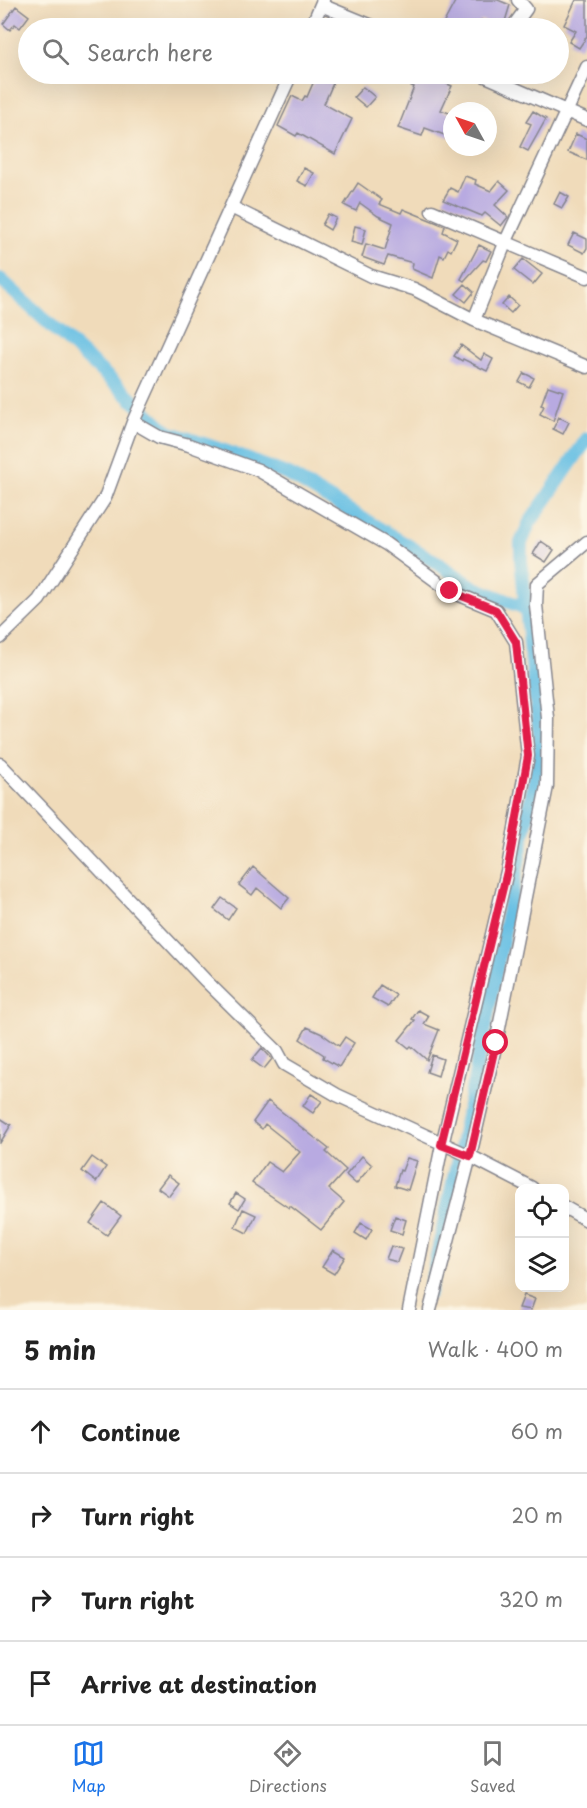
<!DOCTYPE html>
<meta charset="utf-8">
<style>
:root{--surface:#fff;--page:#f6f6f6;--text:#222;--muted:#767676;--line:#e0e0e0;--accent:#1a73e8}
body{margin:0;font-family:"Playpen Sans",sans-serif;background:var(--page);color:var(--text)}
.controls{position:absolute;right:18px;bottom:18px;display:grid;overflow:hidden;border-radius:12px;box-shadow:0 6px 24px #0002}
.controls button{width:54px;height:54px;display:grid;place-items:center;padding:0;border:0;border-bottom:2px solid var(--line);background:var(--surface);color:var(--text);font:30px sans-serif}
.compass{position:absolute;left:443px;top:102px;width:54px;height:54px;border-radius:50%;background:var(--surface);box-shadow:0 6px 24px #0002;rotate:310deg}
.stop{position:absolute;width:18px;height:18px;margin:-14px;border:4px solid #e11d48;border-radius:50%;background:#fff}
.stop.end{background:#e11d48;border-color:#fff;box-shadow:0 2px 6px #0008}
.list{margin:0;padding:0;list-style:none}
h2{display:flex;justify-content:space-between;align-items:center;height:78px;margin:0;padding:0 24px;font-size:26px}
h2 small{font-size:20px;font-weight:400;color:var(--muted)}
.list li{display:grid;grid-template-columns:39px 1fr auto;gap:18px;align-items:center;box-sizing:border-box;height:84px;padding:0 24px;border-top:2px solid var(--line)}
.list b{display:block;font-size:22px;white-space:nowrap}
.list em{font-size:20px;font-style:normal;color:var(--muted)}
.icon{flex:none;width:33px;height:33px;fill:none;stroke:currentColor;stroke-width:2;stroke-linecap:round;stroke-linejoin:round}
.map{position:relative;flex:none;width:587px;height:1310px;overflow:hidden}
.search{position:absolute;background:var(--surface);box-shadow:0 6px 24px #0002;left:18px;right:18px;top:18px;height:66px;display:flex;align-items:center;gap:15px;box-sizing:border-box;padding:0 21px;border-radius:33px;color:var(--muted);font-size:22px}
.sheet{height:414px;background:var(--surface)}
nav{display:flex;justify-content:space-around;align-items:center;box-sizing:border-box;height:84px;border-top:2px solid var(--line);background:var(--surface);font-size:16px;color:var(--muted)}
nav a{display:grid;justify-items:center;gap:3px}
nav .on{color:var(--accent)}
.map>svg:first-child{display:block}
.lines{fill:none;stroke-linecap:round;stroke-linejoin:round}
.canal{stroke:#67c0e4;stroke-width:14}
.building{fill:#b8aae1}
.street-casing{stroke:#86858c;stroke-width:15}
.street{stroke:#fff;stroke-width:12}
.route{stroke:#e11d48;stroke-width:8}
</style>
<div class="map">
<svg width="587" height="1310" viewBox="0 0 587 1310">
<rect width="100%" height="100%" fill="#fcf5e5"/>
<filter id="ink" filterUnits="userSpaceOnUse"><feTurbulence type="fractalNoise" baseFrequency=".0167" numOctaves="2"/><feDisplacementMap in="SourceGraphic" scale="12" xChannelSelector="R" yChannelSelector="G"/><feConvolveMatrix kernelMatrix="1 2 1 2 8 2 1 2 1" color-interpolation-filters="sRGB"/></filter>
<filter id="wash" filterUnits="userSpaceOnUse"><feTurbulence type="fractalNoise" baseFrequency=".008" numOctaves="4" result="noise"/><feDisplacementMap in="SourceGraphic" scale="24" xChannelSelector="R" yChannelSelector="G"/><feGaussianBlur stdDeviation="1.35" result="paint"/><feColorMatrix in="noise" values="0 0 0 0 0 0 0 0 0 0 0 0 0 0 0 0 0 1.4 0 .05"/><feComposite in="paint" operator="in"/></filter>
<g filter="url(#wash)">
<rect width="100%" height="100%" fill="#f0dbba"/>
<g class="lines">
<path class="canal" d="M0,279l168,153 62,21 59,22 145,86 41,27 50,20
M429,1293l31,-143 81,-402 -20,-188v-17l8,-19 58,-85"/>
</g>
<g id="blocks">
<path class="building" d="M456,0h42l12,5 -7,23h-4l-18,-8 -4,8h-36z
M576,0h11v36l-8,12 -10,-6 7,-11 -12,-6z
M16,6l13,10 -9,12 -5,-4 -5,6 -7,-6z
M317,74h20l-13,30 28,15 -17,35 -37,-21 -2,3 -18,-10 14,-30 10,5 3,-5 2,1z
M404,74h20l28,12 -11,24 11,4v17l-2,6 -25,-9 -3,8 -24,-8 16,-41 -13,-6z
M363,87l12,10 -9,10 -12,-10z
M533,111l13,8 -18,32 -8,-4 11,-23 -5,-2z
M576,134l11,5v21l-19,-8z
M304,168l10,5 -7,13 -10,-5z
M465,176l11,4 -1,4 16,7 8,-10 10,9 -14,15 13,12 -7,9 -16,-13 -3,3 -39,-16 7,-12 8,4z
M358,183l24,17 -3,4 22,9 2,-4 42,17 -2,6 14,7 -6,12 -3,-2 -4,8 -4,-2 -7,23 -21,-9 1,-6 -25,-7 -4,9 -22,-8 4,-13 19,6 8,-27 -15,-7 -18,-13 -4,8 -12,-6z
M560,192l9,5 -7,11 -8,-4z
M328,214l8,4 -6,12 -8,-5z
M355,226l11,3 -4,16 -11,-3z
M574,233l13,6v9l-3,5 -16,-8z
M479,245l12,6 -5,10 -3,-1 -19,21 -3,-2z
M523,259l19,15 -9,11 -19,-15z
M465,284l9,8 -8,10 -10,-8z
M509,297l9,8 -7,8 -9,-8z
M461,345l20,15 3,-6 9,5 -6,12 -24,-12 -1,2 -8,-5z
M524,373l10,5 -5,9 -10,-5z
M548,386l15,5 -10,30 -13,-7 4,-8 -3,-1z
M559,417l10,5 -6,12 -10,-5z
M541,541l13,9 -8,12 -13,-8z
M253,867l36,31 -8,10 -24,-20 -5,7 -13,-10z
M222,898l14,10 -8,12 -14,-11z
M380,985l16,10 -8,12 -16,-9z
M418,1010l11,6 -5,8 15,6 -12,30 -16,-14 -2,2 -10,-8 16,-20 -3,-1z
M307,1027l15,7 17,12 6,-9 9,6 -15,24 -16,-9 1,-3 -24,-16z
M262,1048l10,11 -8,10 -12,-9z
M432,1055l11,4 -5,17 -11,-4z
M311,1094l11,7 -9,12 -10,-7z
M268,1101l61,48 -3,3 20,18 -17,19 15,13 -23,28 -31,-24 -1,2 -37,-25 15,-21 15,10 18,-20 -35,-28 -3,5 -9,-7z
M0,1118l11,7 -11,18z
M362,1156l10,9 -16,19 -10,-9z
M92,1157l14,10 -10,15 -14,-11z
M407,1158l10,3 -9,29 -13,-4 5,-16 2,1z
M168,1175l11,8 -10,13 -11,-8z
M236,1193l9,6 -6,10 -9,-6z
M104,1203l17,13 -14,19 -17,-12z
M243,1209l13,6 -9,18 -12,-6z
M395,1216l11,4 -4,14 -12,-4z
M361,1223l11,6 -6,11 -11,-7z
M391,1246l11,3 -5,13 -11,-3z
M333,1250l12,7 -11,17 -12,-7z
M524,1295l11,4 -4,11 -12,-2z"/>
</g>
</g>
<g filter="url(#ink)">
<use href="#blocks" fill-opacity="0" stroke="#86858c" stroke-width="1.5"/>
<g class="lines">
<defs>
<path id="street" d="M321,5l56,23
M311,28l12,-28
M512,28l14,-19 -8,-9
M481,74l106,46
M231,207l140,69 43,13 60,31 113,47
M432,211l155,66
M474,320l32,-79 81,-174
M133,422l26,15 30,8 69,25 128,74 64,47 46,19 20,32 12,114 -20,111 -66,278 -33,165
M0,638l39,-38 66,-102 28,-76 158,-348
M0,764l206,217 71,70 7,13 53,31 133,61 62,32
M564,1207l23,13
M430,1310l40,-154 26,-113 51,-257 1,-68 -12,-113 1,-21 50,-42"/>
</defs>
<use href="#street" class="street-casing"/>
<use href="#street" class="street"/>
</g>
</g>
<g class="lines" filter="url(#ink)">
<path class="route" d="M450,591l46,19 20,32 12,114 -20,111 -67,278 29,11 26,-113"/>
</g>
</svg>
<div class="controls">
<button><svg class="icon" aria-label="locate" viewBox="0 0 24 24"><circle cx="12" cy="12" r="6"/><path d="M12 2v4M12 18v4M2 12h4M18 12h4"/></svg></button>
<button><svg class="icon" aria-label="layers" viewBox="0 0 24 24"><path d="M12 4l9 5-9 5-9-5zM3 14l9 5 9-5"/></svg></button>
</div>
<svg class="compass" viewBox="-18 -18 36 36"><path d="M0-13l5 13h-10z" fill="#e53935"/><path d="M0 13l5-13h-10z" fill="#767676"/></svg>
<div class="stop" style="left:496px;top:1043px"></div>
<div class="stop end" style="left:450px;top:591px"></div>
<div class="search"><svg class="icon" aria-label="search" viewBox="0 0 24 24"><circle cx="10" cy="10" r="6"/><path d="M15 15l6 6"/></svg>Search here</div>
</div>
<section class="sheet">
<h2>5 min<small>Walk · 400 m</small></h2>
<ul class="list">
<li><svg class="icon" aria-label="ahead" viewBox="0 0 24 24"><path d="M12 20V5M6 11l6-6 6 6"/></svg><div><b>Continue</b></div><em>60 m</em></li>
<li><svg class="icon" aria-label="right" viewBox="0 0 24 24"><path d="M7 20v-9h11M14 6l5 5-5 5"/></svg><div><b>Turn right</b></div><em>20 m</em></li>
<li><svg class="icon" aria-label="right" viewBox="0 0 24 24"><path d="M7 20v-9h11M14 6l5 5-5 5"/></svg><div><b>Turn right</b></div><em>320 m</em></li>
<li><svg class="icon" aria-label="arrive" viewBox="0 0 24 24"><path d="M6 21V4h12l-3 4 3 4H6"/></svg><div><b>Arrive at destination</b></div></li>
</ul>
</section>
<nav>
<a class="on"><svg class="icon" aria-label="map" viewBox="0 0 24 24"><path d="M3 6l6-2 6 2 6-2v14l-6 2-6-2-6 2zM9 4v14M15 6v14"/></svg>Map</a>
<a><svg class="icon" aria-label="directions" viewBox="0 0 24 24"><path d="M12 3l9 9-9 9-9-9zM9 14v-3h6M13 9l2 2-2 2"/></svg>Directions</a>
<a><svg class="icon" aria-label="saved" viewBox="0 0 24 24"><path d="M7 4h10v16l-5-4-5 4z"/></svg>Saved</a>
</nav>
